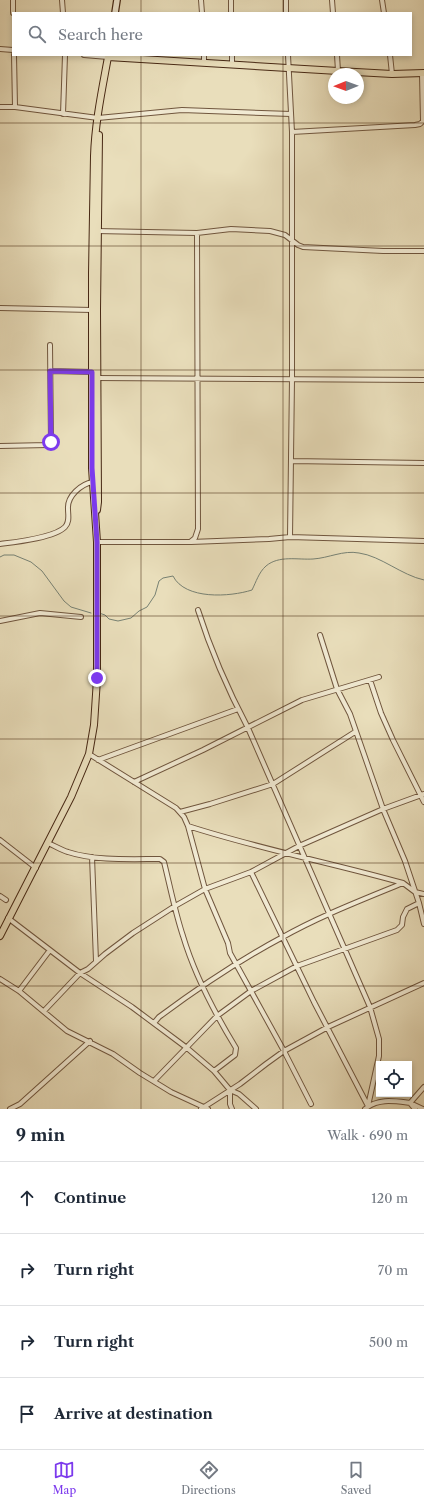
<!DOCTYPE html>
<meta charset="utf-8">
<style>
:root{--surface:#fff;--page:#f6f6f7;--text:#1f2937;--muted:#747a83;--line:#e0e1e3;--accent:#7c3aed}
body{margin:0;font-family:"Libre Caslon Text",serif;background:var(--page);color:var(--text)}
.controls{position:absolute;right:12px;bottom:12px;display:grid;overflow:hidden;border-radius:0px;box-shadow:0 2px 6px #0003}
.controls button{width:36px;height:36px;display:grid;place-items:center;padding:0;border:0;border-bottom:1px solid var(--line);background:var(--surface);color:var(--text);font:20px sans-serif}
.compass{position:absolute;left:328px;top:68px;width:36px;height:36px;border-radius:50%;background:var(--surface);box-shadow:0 2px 6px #0003;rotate:269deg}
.stop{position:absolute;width:12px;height:12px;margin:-9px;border:3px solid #7c3aed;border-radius:50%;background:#fff}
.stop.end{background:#7c3aed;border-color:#fff;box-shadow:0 1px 4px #0008}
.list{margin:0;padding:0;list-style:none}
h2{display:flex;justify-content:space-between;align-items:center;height:52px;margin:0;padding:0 16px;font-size:17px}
h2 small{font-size:13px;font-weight:400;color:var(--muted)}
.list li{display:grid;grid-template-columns:26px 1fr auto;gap:12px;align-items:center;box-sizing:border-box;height:72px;padding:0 16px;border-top:1px solid var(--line)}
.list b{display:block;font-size:15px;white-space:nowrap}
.list em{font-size:13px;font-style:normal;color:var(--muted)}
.icon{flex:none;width:22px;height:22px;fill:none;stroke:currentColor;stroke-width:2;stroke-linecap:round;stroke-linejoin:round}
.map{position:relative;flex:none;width:424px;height:1109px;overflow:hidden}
.search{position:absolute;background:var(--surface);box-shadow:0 2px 6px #0003;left:12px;right:12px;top:12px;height:44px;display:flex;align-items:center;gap:10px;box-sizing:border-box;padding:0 14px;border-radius:0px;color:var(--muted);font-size:15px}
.sheet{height:340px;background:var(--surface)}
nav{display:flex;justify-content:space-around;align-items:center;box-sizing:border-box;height:56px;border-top:1px solid var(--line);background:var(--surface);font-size:11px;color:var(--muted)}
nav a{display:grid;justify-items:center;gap:2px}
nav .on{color:var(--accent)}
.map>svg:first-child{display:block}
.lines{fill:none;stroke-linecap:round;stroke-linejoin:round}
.stream{stroke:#778173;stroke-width:1}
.minor-casing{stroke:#70563e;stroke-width:6}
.secondary-casing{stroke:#472814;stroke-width:8}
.primary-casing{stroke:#472814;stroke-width:8}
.minor{stroke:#f1ead3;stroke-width:4}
.secondary{stroke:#f1ead3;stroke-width:5.5}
.primary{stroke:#e9debb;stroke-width:6}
.route{stroke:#7c3aed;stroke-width:5}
.grid{fill:none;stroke:#472814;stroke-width:1;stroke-opacity:0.55}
</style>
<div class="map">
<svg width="424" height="1109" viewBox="0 0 424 1109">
<rect width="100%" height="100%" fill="#e9debb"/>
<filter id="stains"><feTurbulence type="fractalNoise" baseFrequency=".005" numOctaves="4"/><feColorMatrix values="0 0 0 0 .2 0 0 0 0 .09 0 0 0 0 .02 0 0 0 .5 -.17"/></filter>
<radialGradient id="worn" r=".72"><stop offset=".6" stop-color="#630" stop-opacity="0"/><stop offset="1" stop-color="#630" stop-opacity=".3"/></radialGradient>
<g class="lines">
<path class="stream" d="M0,557l4,-2h10l17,7 11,9 22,30 7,6 20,6
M99,613l6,2 4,4 9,2 13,-3 8,-7 8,-4 8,-12 4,-14 4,-3 10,-2c12,24 57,21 79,14 4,-8 7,-18 14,-24 13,-11 32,-6 47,-7 16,-1 30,-9 46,-6 22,3 42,22 65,27"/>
<defs>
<path id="minor" d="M13,0v13
M62,0l1,13
M201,0l1,13
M231,0v13
M286,0v13
M332,0l1,13
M382,0l2,13
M0,49l13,1
M14,55l1,52
M84,55l24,2
M204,55v8
M232,55v9
M288,55l4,77v247l-2,158
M337,55l1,16
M390,55l2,19
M0,107h15l83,11 84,-8 109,4
M63,114l2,-59
M292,132l123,-7 5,-1 3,-3 -1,-47
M96,231l101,2 34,-4 39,2 15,4 13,10 5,2 80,4h41
M0,308l92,2
M50,371l43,1
M96,378l328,2
M0,446l48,-1 3,-3 -1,-97
M291,461l133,2
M97,542h93l5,-4 3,-9 -1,-296
M191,542l78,-3 21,-2 134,4
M0,544c16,-2 54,-6 65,-17 5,-5 3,-12 3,-18 -1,-13 13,-25 25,-27
M198,610c13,41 30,80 50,118l122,279 9,32v17l-11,50
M0,621l40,-8 41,4
M320,635l17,54 13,25 33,95 22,52 14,42 5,21
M370,680l11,33 12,27 31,62
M89,754l87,54 8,9 4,9 17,63 23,54 2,10 54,98 27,53
M98,760l140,-51
M134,782l69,-32 99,-50 77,-23
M180,812l30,-8 63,-20 82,-52
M188,826c71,23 144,37 215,57l12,9 9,2
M0,840l36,28
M48,843c7,3 13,7 20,9 27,9 64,7 92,7l4,3c6,24 11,50 19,74 12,40 31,76 53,112l-1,7 -21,16
M92,857l4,104
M251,872l63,130 54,104
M0,896l6,4
M8,918l72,55 52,34 55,41 27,23 16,19 9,4 17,15
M0,979l19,12 48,40 46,23 27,19 31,19 37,17
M19,991l31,-41
M44,1011l36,-38 8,-4 17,-15 28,-21 42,-27 30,-17 46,-17 48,-26 84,-37 41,-15
M154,1023l5,-6c39,-29 79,-56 122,-79 39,-22 81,-38 122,-55
M154,1081l63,-65 34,-25 46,-25 100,-36 5,-5 1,-8 4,-8 12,-6
M230,1090v14l2,5
M10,1109l10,-5 70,-63
M201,1109l39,-25 26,-20 18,-13 44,-24 96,-44
M365,1109c13,-11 29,-8 45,-6l5,6
M423,1109l-13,-6 14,-16"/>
<path id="secondary" d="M115,13l2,-13"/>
<path id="primary" d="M97,510l1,-8 -1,-192 2,-175
M0,936l71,-139 18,-43 5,-29 3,-46v-137l-5,-74v-195l2,-117c1,-33 8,-66 14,-99l230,14 54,3 32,-1"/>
</defs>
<use href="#minor" class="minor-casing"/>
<use href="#secondary" class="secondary-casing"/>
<use href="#primary" class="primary-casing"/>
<use href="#minor" class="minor"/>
<use href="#secondary" class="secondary"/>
<use href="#primary" class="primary"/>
</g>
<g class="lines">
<path class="route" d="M51,442l-1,-71 42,1v96l5,74v136"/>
</g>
<path class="grid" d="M141,0v13M283,0v13M141,55v1054M283,55v1054M0,123h424M0,246h424M0,370h424M0,493h424M0,616h424M0,739h424M0,863h424M0,986h424"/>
<rect width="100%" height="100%" filter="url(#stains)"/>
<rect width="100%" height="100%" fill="url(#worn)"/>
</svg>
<div class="controls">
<button><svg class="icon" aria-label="locate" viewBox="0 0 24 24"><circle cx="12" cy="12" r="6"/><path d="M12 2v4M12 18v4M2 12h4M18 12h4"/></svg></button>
</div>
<svg class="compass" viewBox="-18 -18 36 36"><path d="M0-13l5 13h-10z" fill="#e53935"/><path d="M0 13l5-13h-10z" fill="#747a83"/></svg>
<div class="stop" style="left:51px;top:442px"></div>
<div class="stop end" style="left:97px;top:678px"></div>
<div class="search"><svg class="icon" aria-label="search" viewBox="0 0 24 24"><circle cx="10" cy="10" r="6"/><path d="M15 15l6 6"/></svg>Search here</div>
</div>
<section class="sheet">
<h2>9 min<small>Walk · 690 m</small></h2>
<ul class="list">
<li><svg class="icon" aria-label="ahead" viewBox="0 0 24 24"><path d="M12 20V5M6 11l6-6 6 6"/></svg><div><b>Continue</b></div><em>120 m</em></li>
<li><svg class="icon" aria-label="right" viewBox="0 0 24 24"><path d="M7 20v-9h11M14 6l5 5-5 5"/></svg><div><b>Turn right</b></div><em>70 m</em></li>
<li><svg class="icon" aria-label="right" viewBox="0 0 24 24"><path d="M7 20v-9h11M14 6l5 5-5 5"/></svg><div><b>Turn right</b></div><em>500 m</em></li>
<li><svg class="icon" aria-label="arrive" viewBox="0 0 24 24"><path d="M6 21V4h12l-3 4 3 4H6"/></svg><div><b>Arrive at destination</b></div></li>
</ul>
</section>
<nav>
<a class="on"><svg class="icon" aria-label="map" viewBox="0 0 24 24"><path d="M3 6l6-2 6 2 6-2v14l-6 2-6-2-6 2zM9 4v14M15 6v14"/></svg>Map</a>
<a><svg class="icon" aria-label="directions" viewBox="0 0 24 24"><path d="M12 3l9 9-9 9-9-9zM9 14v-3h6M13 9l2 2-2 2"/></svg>Directions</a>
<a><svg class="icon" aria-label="saved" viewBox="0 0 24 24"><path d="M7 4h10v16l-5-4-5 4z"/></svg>Saved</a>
</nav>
